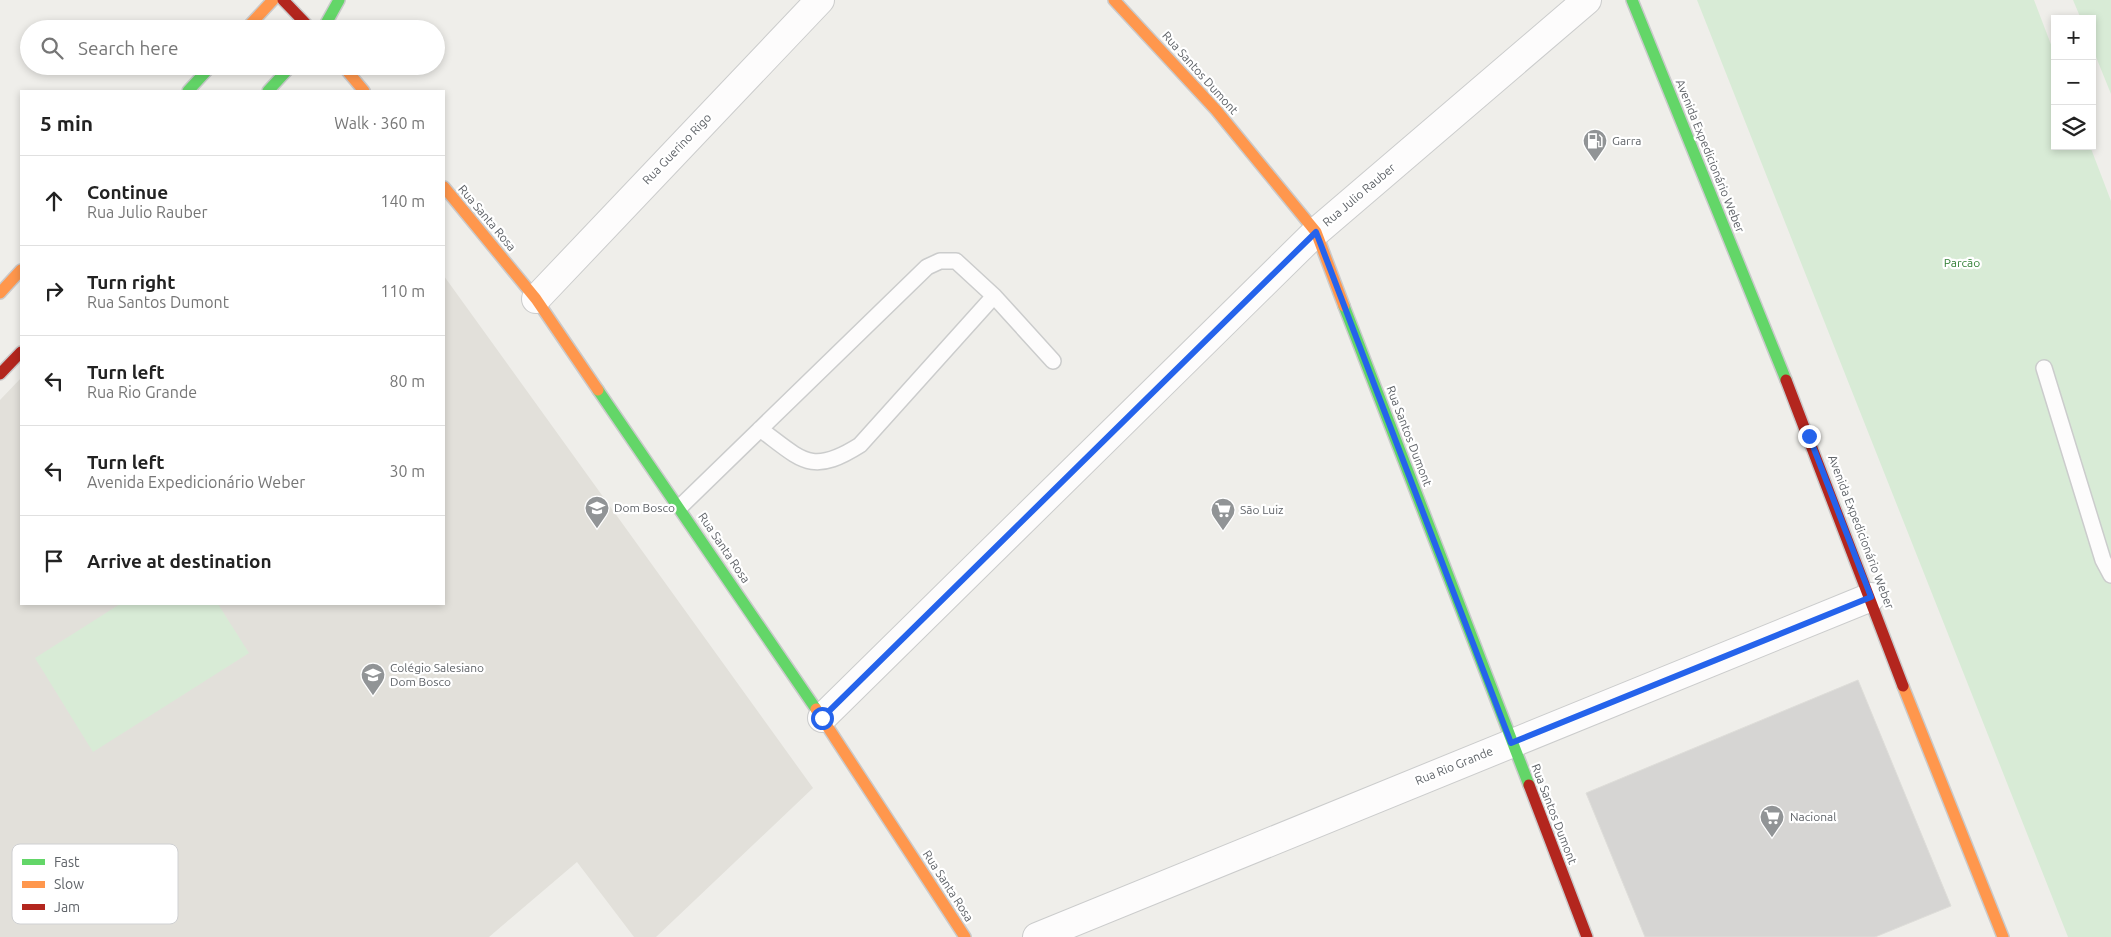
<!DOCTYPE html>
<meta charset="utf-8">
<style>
:root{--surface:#fff;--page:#f6f6f6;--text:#222;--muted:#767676;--line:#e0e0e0}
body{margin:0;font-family:Ubuntu,sans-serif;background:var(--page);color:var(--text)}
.controls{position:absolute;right:15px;top:15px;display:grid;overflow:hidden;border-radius:0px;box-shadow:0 2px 8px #0003}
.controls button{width:45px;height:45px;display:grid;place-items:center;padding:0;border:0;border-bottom:1px solid var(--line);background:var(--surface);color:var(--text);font:25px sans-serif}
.stop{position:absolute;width:15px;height:15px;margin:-11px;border:4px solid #2563eb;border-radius:50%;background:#fff}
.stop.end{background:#2563eb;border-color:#fff;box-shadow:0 1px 5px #0008}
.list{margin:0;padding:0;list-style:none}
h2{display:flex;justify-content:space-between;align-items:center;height:65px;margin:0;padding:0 20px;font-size:21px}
h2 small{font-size:16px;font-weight:400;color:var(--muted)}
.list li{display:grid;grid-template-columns:32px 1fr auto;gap:15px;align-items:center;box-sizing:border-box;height:90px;padding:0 20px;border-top:1px solid var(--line)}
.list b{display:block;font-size:19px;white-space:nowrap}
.list p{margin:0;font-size:16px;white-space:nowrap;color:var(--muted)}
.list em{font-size:16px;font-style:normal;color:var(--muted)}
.icon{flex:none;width:28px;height:28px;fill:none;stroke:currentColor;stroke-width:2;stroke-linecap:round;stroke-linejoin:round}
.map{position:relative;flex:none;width:2111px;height:937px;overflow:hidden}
.search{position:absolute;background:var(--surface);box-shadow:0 2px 8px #0003;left:20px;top:20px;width:425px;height:55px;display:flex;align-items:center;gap:12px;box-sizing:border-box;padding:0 18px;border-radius:28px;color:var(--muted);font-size:19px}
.panel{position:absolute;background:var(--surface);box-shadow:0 2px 8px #0003;left:20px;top:90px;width:425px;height:515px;border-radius:0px}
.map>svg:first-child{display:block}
.education{fill:#e2e0da}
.green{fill:#d8ebd6}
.building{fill:#d6d5d3;stroke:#deddd9}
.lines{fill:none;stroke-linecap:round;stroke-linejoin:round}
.lane-casing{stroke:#cbcccc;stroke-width:18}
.street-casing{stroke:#cbcccc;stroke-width:30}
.fast-casing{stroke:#cacacb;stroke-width:14}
.slow-casing{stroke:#cacacb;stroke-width:14}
.jam-casing{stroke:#cacacb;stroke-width:14}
.lane{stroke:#fdfcfc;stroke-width:15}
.street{stroke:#fdfcfc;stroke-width:28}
.fast{stroke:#63d668;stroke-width:11}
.slow{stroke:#ff974d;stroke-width:11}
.jam{stroke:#b3261e;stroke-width:11}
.route{stroke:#2563eb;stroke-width:6}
.labels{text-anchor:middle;stroke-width:4.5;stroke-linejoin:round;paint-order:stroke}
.street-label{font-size:12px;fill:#5f6368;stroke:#fff}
.poi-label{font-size:12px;fill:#5f6368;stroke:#fff;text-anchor:start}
.park-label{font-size:12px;fill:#348238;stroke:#fff}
.key{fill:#fff;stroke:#cfd0d2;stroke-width:1}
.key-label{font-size:14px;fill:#5f6368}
</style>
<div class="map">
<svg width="2111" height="937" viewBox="0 0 2111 937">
<rect width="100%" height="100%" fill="#efeeea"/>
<path class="education" d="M444,276l369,512 -157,149h-22l-57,-75 -88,75h-489v-537l21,-22v226h423z"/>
<path class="green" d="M1697,0h337l21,55v91h35l21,55v736h-43z
M2073,0h38v94l-19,-47v-28h-11z
M120,604h98l31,49 -156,99 -58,-94z"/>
<path class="building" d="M1858,680l93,226 -76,31h-230l-59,-144z"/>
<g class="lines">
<defs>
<path id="lane" d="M2044,368l59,192 8,15
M760,429c42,31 51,47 100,16l134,-149
M680,507l247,-240 13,-6h16l38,35 59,65"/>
<path id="street" d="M536,299l284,-299
M822,718l494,-486 271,-232
M1037,937l834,-340"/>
<path id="fast" d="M1632,0l154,380
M323,29l16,-29
M188,91l23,-25
M268,91l23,-25
M1344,306l185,479
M598,390l218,319"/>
<path id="slow" d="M1114,0l102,110 100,122 28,74
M246,29l27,-29
M343,66l21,25
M444,187l92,112 62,91
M0,293l21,-23
M1903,686l100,251
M816,709l149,228"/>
<path id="jam" d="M283,0l28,29
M0,374l21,-22
M1786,380l117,306
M1529,785l58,152"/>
</defs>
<use href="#lane" class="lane-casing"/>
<use href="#street" class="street-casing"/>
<use href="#fast" class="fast-casing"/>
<use href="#slow" class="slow-casing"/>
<use href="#jam" class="jam-casing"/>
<use href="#lane" class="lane"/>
<use href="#street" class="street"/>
<use href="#fast" class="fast"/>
<use href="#slow" class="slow"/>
<use href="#jam" class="jam"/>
</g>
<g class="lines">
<path class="route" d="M822,718l494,-486 195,511 360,-146 -62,-161"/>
</g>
<defs>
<symbol id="fuel-pin" viewBox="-11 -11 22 30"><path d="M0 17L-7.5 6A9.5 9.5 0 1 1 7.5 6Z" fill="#919496" stroke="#fff"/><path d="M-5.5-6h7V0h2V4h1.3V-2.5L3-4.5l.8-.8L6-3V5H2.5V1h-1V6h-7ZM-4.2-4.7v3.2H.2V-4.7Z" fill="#fff"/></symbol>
<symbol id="school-pin" viewBox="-11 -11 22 30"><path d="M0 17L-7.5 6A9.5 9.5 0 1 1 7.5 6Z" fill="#919496" stroke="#fff"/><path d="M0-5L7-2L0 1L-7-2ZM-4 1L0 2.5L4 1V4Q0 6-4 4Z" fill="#fff"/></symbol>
<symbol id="supermarket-pin" viewBox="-11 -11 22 30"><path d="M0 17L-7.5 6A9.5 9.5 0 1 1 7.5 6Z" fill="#919496" stroke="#fff"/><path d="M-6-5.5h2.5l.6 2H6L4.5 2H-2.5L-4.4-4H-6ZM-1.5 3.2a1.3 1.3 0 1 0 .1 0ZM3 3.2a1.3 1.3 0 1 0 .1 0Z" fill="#fff"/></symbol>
</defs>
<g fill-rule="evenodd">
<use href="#fuel-pin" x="1581" y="127" width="28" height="38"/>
<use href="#school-pin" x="583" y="494" width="28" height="38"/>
<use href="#supermarket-pin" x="1209" y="496" width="28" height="38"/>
<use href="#school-pin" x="359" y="661" width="28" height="38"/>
<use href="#supermarket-pin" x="1758" y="803" width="28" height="38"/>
</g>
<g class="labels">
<g class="street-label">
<text transform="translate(1200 73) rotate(48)" y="4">Rua Santos Dumont</text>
<text transform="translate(677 149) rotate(-46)" y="4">Rua Guerino Rigo</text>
<text transform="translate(1710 156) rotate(68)" y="4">Avenida Expedicionário Weber</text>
<text transform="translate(1359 195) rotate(-40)" y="4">Rua Julio Rauber</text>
<text transform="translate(487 218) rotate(50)" y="4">Rua Santa Rosa</text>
<text transform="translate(1409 436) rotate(69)" y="4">Rua Santos Dumont</text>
<text transform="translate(1861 532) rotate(69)" y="4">Avenida Expedicionário Weber</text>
<text transform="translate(724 548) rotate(56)" y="4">Rua Santa Rosa</text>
<text transform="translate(1454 766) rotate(-22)" y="4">Rua Rio Grande</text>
<text transform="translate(1554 814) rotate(69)" y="4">Rua Santos Dumont</text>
<text transform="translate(948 886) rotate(57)" y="4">Rua Santa Rosa</text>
</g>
<g class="poi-label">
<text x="1612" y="145">Garra</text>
<text x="614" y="512">Dom Bosco</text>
<text x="1240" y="514">São Luiz</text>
<text x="390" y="672">Colégio Salesiano<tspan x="390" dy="14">Dom Bosco</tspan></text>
<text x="1790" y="821">Nacional</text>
</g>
<g class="park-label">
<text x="1962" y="267">Parcão</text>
</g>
</g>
<rect x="12" y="844" width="166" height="80" rx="8" class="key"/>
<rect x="22" y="859" width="23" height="6" fill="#63d668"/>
<rect x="22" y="881" width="23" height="7" fill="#ff974d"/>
<rect x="22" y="904" width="23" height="6" fill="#b3261e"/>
<g class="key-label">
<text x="54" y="867">Fast</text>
<text x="54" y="889">Slow</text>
<text x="54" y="912">Jam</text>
</g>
</svg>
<div class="controls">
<button>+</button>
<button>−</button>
<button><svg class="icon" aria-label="layers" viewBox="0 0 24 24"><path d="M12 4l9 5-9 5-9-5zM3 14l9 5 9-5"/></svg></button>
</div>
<div class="stop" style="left:822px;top:718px"></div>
<div class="stop end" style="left:1809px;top:436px"></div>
<div class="search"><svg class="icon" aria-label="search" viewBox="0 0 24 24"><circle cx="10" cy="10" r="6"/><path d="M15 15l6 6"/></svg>Search here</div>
<section class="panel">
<h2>5 min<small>Walk · 360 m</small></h2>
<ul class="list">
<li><svg class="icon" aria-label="ahead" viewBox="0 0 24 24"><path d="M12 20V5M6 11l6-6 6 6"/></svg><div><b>Continue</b><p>Rua Julio Rauber</p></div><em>140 m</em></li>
<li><svg class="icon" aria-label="right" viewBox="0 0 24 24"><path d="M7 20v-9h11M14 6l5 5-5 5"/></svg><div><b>Turn right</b><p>Rua Santos Dumont</p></div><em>110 m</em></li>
<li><svg class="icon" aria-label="left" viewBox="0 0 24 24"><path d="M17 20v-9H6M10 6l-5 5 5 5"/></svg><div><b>Turn left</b><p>Rua Rio Grande</p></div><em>80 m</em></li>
<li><svg class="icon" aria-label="left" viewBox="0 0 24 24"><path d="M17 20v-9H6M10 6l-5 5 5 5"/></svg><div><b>Turn left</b><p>Avenida Expedicionário Weber</p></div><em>30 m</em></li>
<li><svg class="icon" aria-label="arrive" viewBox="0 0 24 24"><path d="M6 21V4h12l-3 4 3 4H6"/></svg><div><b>Arrive at destination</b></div></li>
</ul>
</section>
</div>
